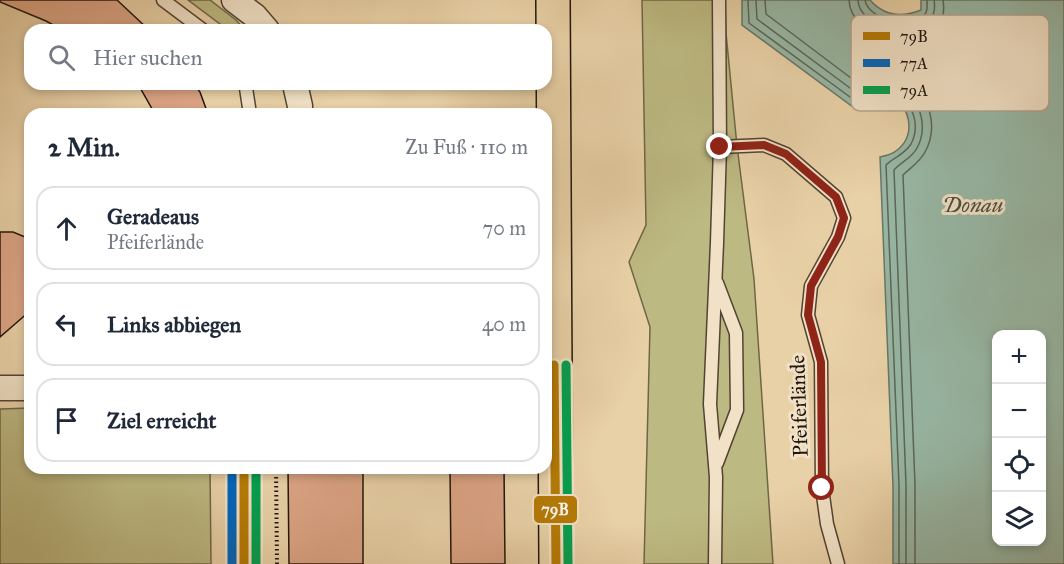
<!DOCTYPE html>
<html lang="de">
<meta charset="utf-8">
<style>
:root{--surface:#fff;--page:#f6f6f7;--text:#1f2937;--muted:#747a83;--line:#e0e1e3}
body{margin:0;font-family:"IM FELL Great Primer",serif;background:var(--page);color:var(--text)}
.controls{position:absolute;right:18px;bottom:18px;display:grid;overflow:hidden;border-radius:12px;box-shadow:0 3px 9px #0003}
.controls button{width:54px;height:54px;display:grid;place-items:center;padding:0;border:0;border-bottom:2px solid var(--line);background:var(--surface);color:var(--text);font:30px sans-serif}
.stop{position:absolute;width:18px;height:18px;margin:-14px;border:4px solid #8f2418;border-radius:50%;background:#fff}
.stop.end{background:#8f2418;border-color:#fff;box-shadow:0 2px 6px #0008}
.list{margin:0;padding:0;list-style:none}
h2{display:flex;justify-content:space-between;align-items:center;height:78px;margin:0;padding:0 24px;font-size:26px}
h2 small{font-size:20px;font-weight:400;color:var(--muted)}
.list li{display:grid;grid-template-columns:39px 1fr auto;gap:18px;align-items:center;box-sizing:border-box;height:84px;margin:0 12px 12px;padding:0 12px;border:2px solid var(--line);border-radius:18px}
.list b{display:block;font-size:22px;white-space:nowrap}
.list p{margin:0;font-size:20px;white-space:nowrap;color:var(--muted)}
.list em{font-size:20px;font-style:normal;color:var(--muted)}
.icon{flex:none;width:33px;height:33px;fill:none;stroke:currentColor;stroke-width:2;stroke-linecap:round;stroke-linejoin:round}
.map{position:relative;flex:none;width:1064px;height:564px;overflow:hidden}
.search{position:absolute;background:var(--surface);box-shadow:0 3px 9px #0003;left:24px;top:24px;width:528px;height:66px;display:flex;align-items:center;gap:15px;box-sizing:border-box;padding:0 21px;border-radius:18px;color:var(--muted);font-size:22px}
.panel{position:absolute;background:var(--surface);box-shadow:0 3px 9px #0003;left:24px;top:108px;width:528px;height:366px;border-radius:18px}
.map>svg:first-child{display:block}
.green{fill:#bdb982;stroke:#6e6747;stroke-width:1.5}
.water{fill:#97b7a5;stroke:#677668;stroke-width:1.5;fill-rule:evenodd}
.lines{fill:none;stroke-linecap:round;stroke-linejoin:round}
.shore{stroke:#5b6658;stroke-width:1.5}
.building{fill:#dca485;stroke:#1f150c;stroke-width:1.5}
.service-casing{stroke:#524433;stroke-width:15}
.minor-casing{stroke:#524433;stroke-width:27}
.primary-casing{stroke:#1f150c;stroke-width:36}
.path{stroke:#1f150c;stroke-width:4;stroke-dasharray:1.5 3;stroke-linecap:butt}
.service{stroke:#f1e1c6;stroke-width:12}
.minor{stroke:#f1e1c6;stroke-width:24}
.primary{stroke:#e9d1a7;stroke-width:33}
.bus-1-casing{stroke:#f1e1c6;stroke-width:14}
.bus-2-casing{stroke:#f1e1c6;stroke-width:14}
.bus-3-casing{stroke:#f1e1c6;stroke-width:14}
.bus-1{stroke:#b67a04;stroke-width:9}
.bus-2{stroke:#0065bd;stroke-width:9}
.bus-3{stroke:#029f4e;stroke-width:9}
.route{stroke:#8f2418;stroke-width:8}
.labels{text-anchor:middle;stroke-width:6;stroke-linejoin:round;paint-order:stroke}
.street-label{font-size:21px;fill:#1f150c;stroke:#f1e1c6}
.water-label{font-size:22px;font-style:italic;fill:#494e42;stroke:#f1e1c6}
.key{fill:#f1e1c6;stroke:#b2a48e;stroke-width:1.5}
.key-label{font-size:16px;fill:#1f150c}
.line-badge{stroke:#f1e1c6;stroke-width:2}
.badge-label{font-size:16px;text-anchor:middle;font-weight:bold;fill:#fff}
</style>
<div class="map">
<svg width="1064" height="564" viewBox="0 0 1064 564">
<rect width="100%" height="100%" fill="#e9d1a7"/>
<filter id="stains"><feTurbulence type="fractalNoise" baseFrequency=".00333" numOctaves="4"/><feColorMatrix values="0 0 0 0 .2 0 0 0 0 .09 0 0 0 0 .02 0 0 0 .5 -.17"/></filter>
<radialGradient id="worn" r=".72"><stop offset=".6" stop-color="#630" stop-opacity="0"/><stop offset="1" stop-color="#630" stop-opacity=".3"/></radialGradient>
<path class="green" d="M188,0h22l26,20 9,10h-17z
M642,0h83l1,33 11,113 17,133 19,285h-129l6,-237 -21,-65 17,-37z
M30,408v60h180l1,96h-211v-155z"/>
<path class="water" d="M742,0h128c14,16 31,18 51,10v-10h143v564h-171v-78l-13,-329c47,-8 31,-70 -7,-62 -8,2 -14,6 -20,12l-111,-82zM996,334h46v208h-46z"/>
<g class="lines">
<path class="shore" d="M748,0l1,23 101,74 3,1c8,-5 16,-10 26,-10 27,1 45,32 32,56 -7,11 -17,13 -25,21l13,320v79
M756,0l1,19 93,69c9,-1 17,-7 27,-7 34,-2 56,38 40,67 -5,10 -16,14 -23,22l12,315v79
M765,0l1,14 85,64c10,-1 20,-7 31,-6 38,4 62,46 43,80 -5,10 -15,16 -22,23l12,310v79
M849,0c1,40 78,52 93,19 2,-6 2,-13 1,-19
M858,0c1,28 57,39 73,18 4,-5 4,-12 3,-18
M865,0c3,20 46,29 60,14 3,-3 2,-9 2,-14"/>
</g>
<path class="building" d="M0,0h117l32,30h-87l-16,-9 -46,-19z
M138,84h56l6,8 8,22h-53z
M0,232h13l17,7v72l-30,26z
M288,468h75v96h-74z
M450,468h54l1,96h-54z"/>
<g class="lines">
<defs>
<path id="service" d="M163,0l40,30
M244,84l2,4 4,26
M720,147l44,-2 22,9 50,43 8,21 -6,19 -27,49 -3,29 13,47 1,126 5,36 11,40
M717,463l20,-53 -1,-77 -19,-50
M715,564l1,-87 -6,-73 7,-161 3,-96 -1,-147"/>
<path id="minor" d="M234,0l21,16 12,14
M295,84l5,22v8
M0,388h30
M244,468v96"/>
<path id="primary" d="M553,0l3,564"/>
</defs>
<use href="#service" class="service-casing"/>
<use href="#minor" class="minor-casing"/>
<use href="#primary" class="primary-casing"/>
<path class="path" d="M276,468l1,96"/>
<use href="#service" class="service"/>
<use href="#minor" class="minor"/>
<use href="#primary" class="primary"/>
<defs>
<path id="bus-1" d="M554,365l2,199
M244,468v96"/>
<path id="bus-2" d="M232,468v96"/>
<path id="bus-3" d="M566,365l2,199
M256,468v96"/>
</defs>
<use href="#bus-1" class="bus-1-casing"/>
<use href="#bus-2" class="bus-2-casing"/>
<use href="#bus-3" class="bus-3-casing"/>
<use href="#bus-1" class="bus-1"/>
<use href="#bus-2" class="bus-2"/>
<use href="#bus-3" class="bus-3"/>
</g>
<g class="lines">
<path class="route" d="M720,147l44,-2 22,9 50,43 8,21 -6,19 -27,49 -3,29 13,47 1,126"/>
</g>
<g class="labels">
<g class="street-label">
<text transform="translate(799 406) rotate(-92)" y="7">Pfeiferlände</text>
</g>
<g class="water-label">
<text x="973" y="212">Donau</text>
</g>
</g>
<rect x="851" y="15" width="198" height="96" rx="9" class="key"/>
<rect x="863" y="32" width="27" height="8" fill="#b67a04"/>
<rect x="863" y="59" width="27" height="8" fill="#0065bd"/>
<rect x="863" y="86" width="27" height="8" fill="#029f4e"/>
<g class="key-label">
<text x="900" y="42">79B</text>
<text x="900" y="69">77A</text>
<text x="900" y="96">79A</text>
</g>
<rect class="line-badge" x="533" y="495" width="45" height="29" rx="6" fill="#b67a04"/>
<g class="badge-label">
<text x="555" y="515">79B</text>
</g>
<rect width="100%" height="100%" filter="url(#stains)"/>
<rect width="100%" height="100%" fill="url(#worn)"/>
</svg>
<div class="controls">
<button>+</button>
<button>−</button>
<button><svg class="icon" aria-label="locate" viewBox="0 0 24 24"><circle cx="12" cy="12" r="6"/><path d="M12 2v4M12 18v4M2 12h4M18 12h4"/></svg></button>
<button><svg class="icon" aria-label="layers" viewBox="0 0 24 24"><path d="M12 4l9 5-9 5-9-5zM3 14l9 5 9-5"/></svg></button>
</div>
<div class="stop" style="left:822px;top:488px"></div>
<div class="stop end" style="left:720px;top:147px"></div>
<div class="search"><svg class="icon" aria-label="search" viewBox="0 0 24 24"><circle cx="10" cy="10" r="6"/><path d="M15 15l6 6"/></svg>Hier suchen</div>
<section class="panel">
<h2>2 Min.<small>Zu Fuß · 110 m</small></h2>
<ul class="list">
<li><svg class="icon" aria-label="ahead" viewBox="0 0 24 24"><path d="M12 20V5M6 11l6-6 6 6"/></svg><div><b>Geradeaus</b><p>Pfeiferlände</p></div><em>70 m</em></li>
<li><svg class="icon" aria-label="left" viewBox="0 0 24 24"><path d="M17 20v-9H6M10 6l-5 5 5 5"/></svg><div><b>Links abbiegen</b></div><em>40 m</em></li>
<li><svg class="icon" aria-label="arrive" viewBox="0 0 24 24"><path d="M6 21V4h12l-3 4 3 4H6"/></svg><div><b>Ziel erreicht</b></div></li>
</ul>
</section>
</div>
